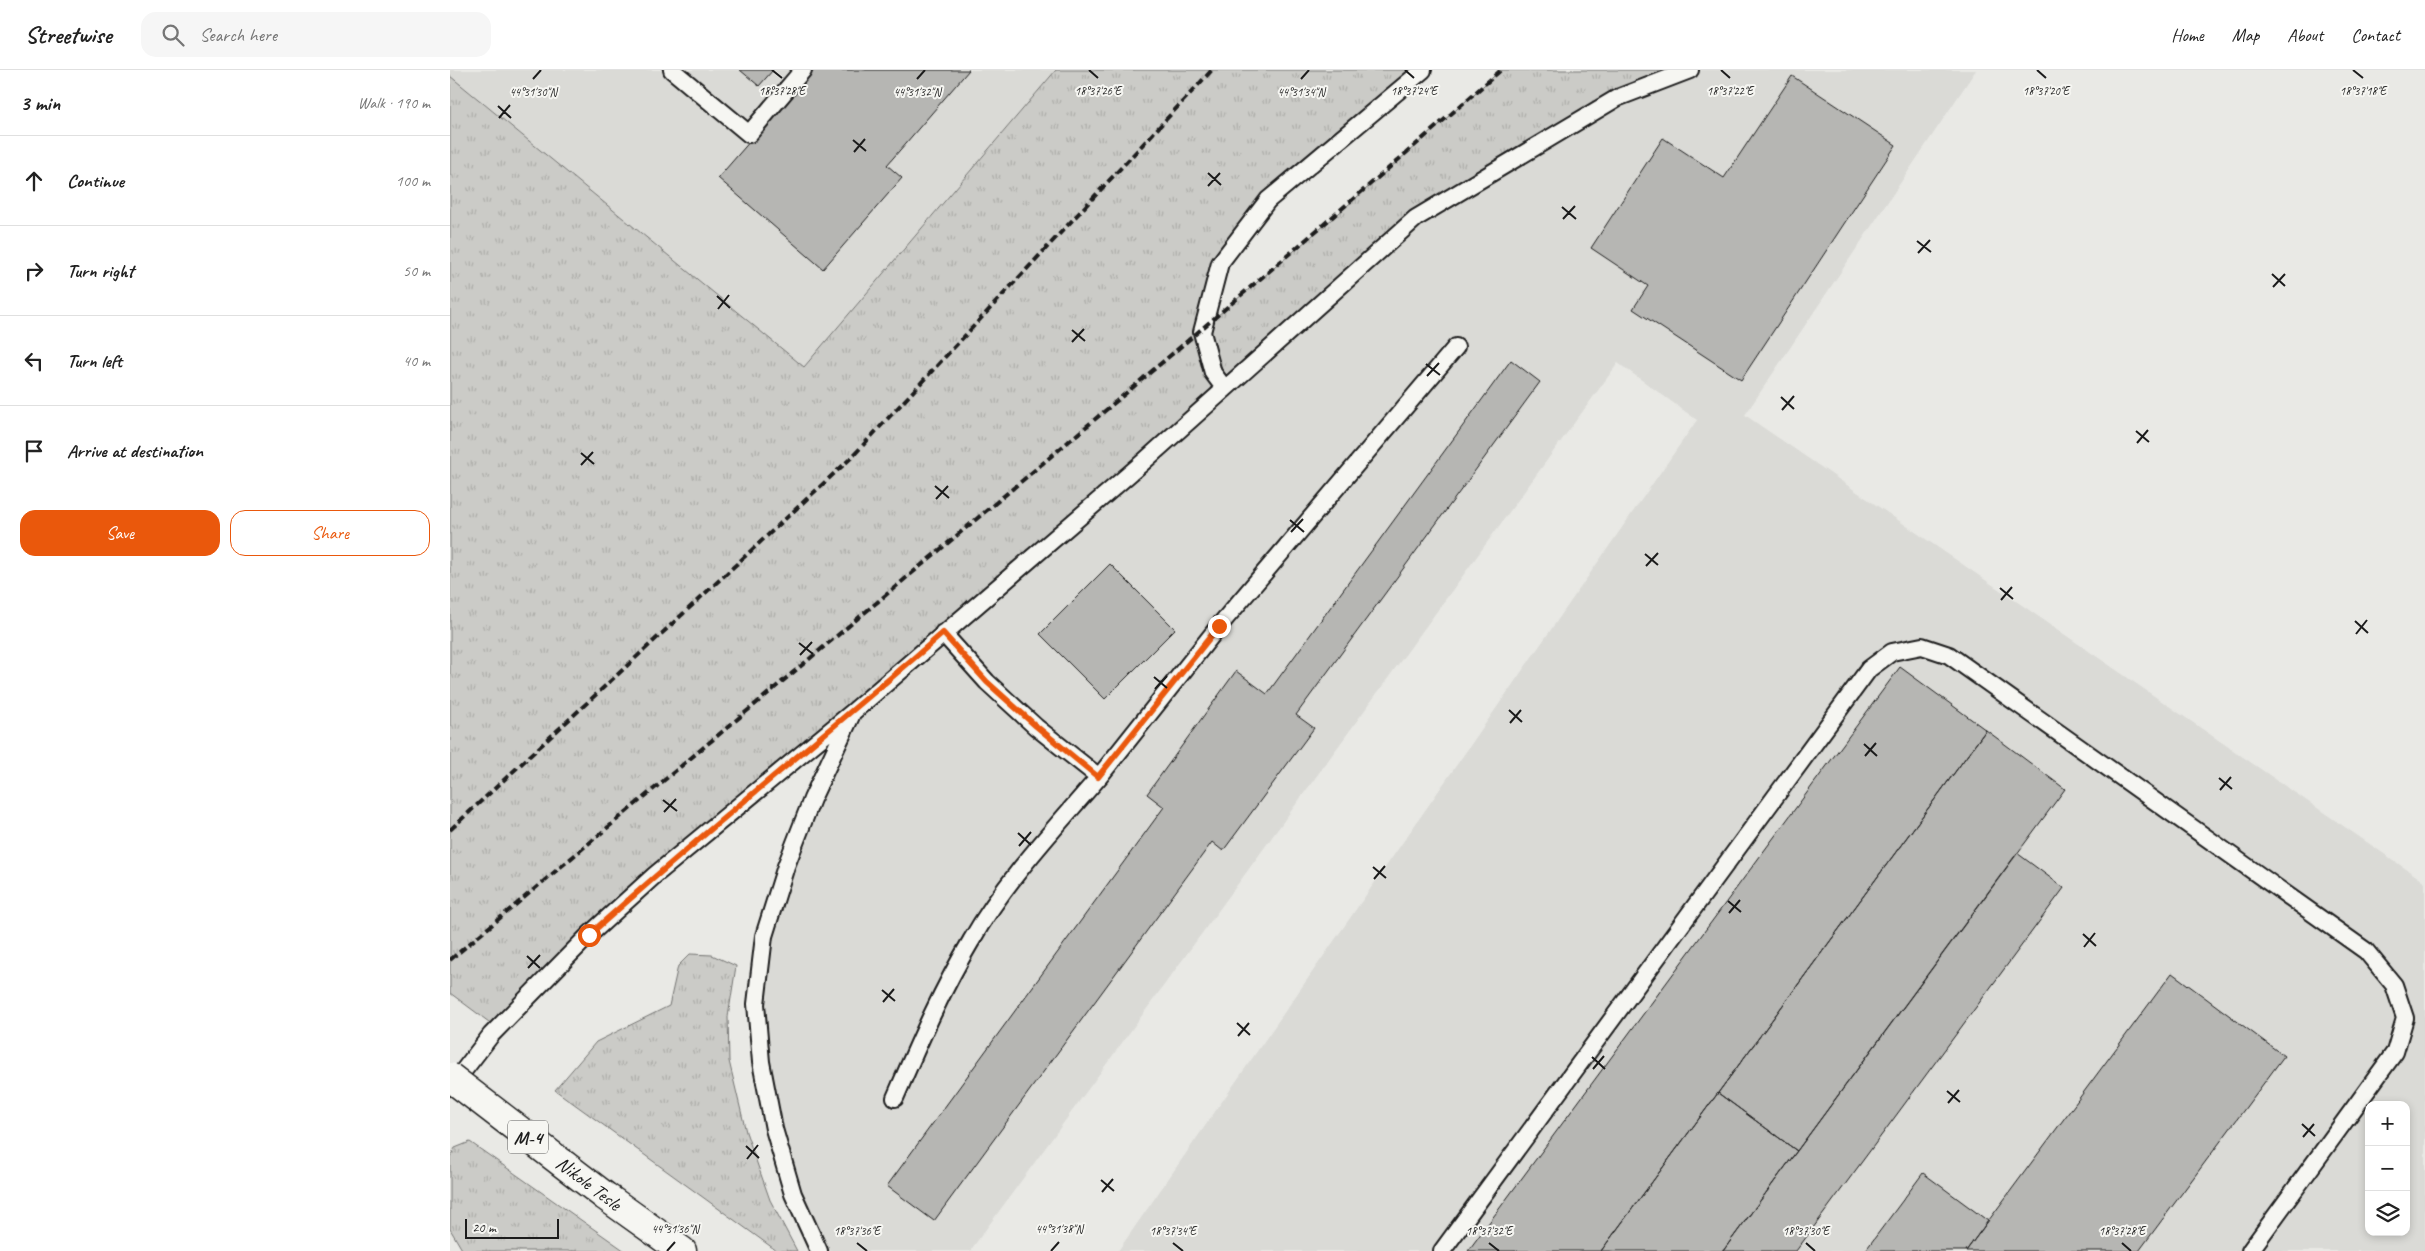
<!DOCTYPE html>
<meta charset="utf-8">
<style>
:root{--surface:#fff;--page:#f6f6f6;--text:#222;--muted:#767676;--line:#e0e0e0;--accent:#ea580c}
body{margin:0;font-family:Caveat,sans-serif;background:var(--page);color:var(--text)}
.controls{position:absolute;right:15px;bottom:15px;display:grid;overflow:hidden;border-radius:10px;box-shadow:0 2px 8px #0003}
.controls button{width:45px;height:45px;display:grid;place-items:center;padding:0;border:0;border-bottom:1px solid var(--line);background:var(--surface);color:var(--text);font:25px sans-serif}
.scale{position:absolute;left:15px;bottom:12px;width:94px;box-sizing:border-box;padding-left:5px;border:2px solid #1c1c1c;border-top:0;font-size:14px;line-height:18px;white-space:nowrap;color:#1c1c1c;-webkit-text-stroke:4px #f6f6f2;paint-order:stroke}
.stop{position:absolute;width:15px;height:15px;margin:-11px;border:4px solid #ea580c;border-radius:50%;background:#fff}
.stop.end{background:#ea580c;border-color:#fff;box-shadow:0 1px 5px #0008}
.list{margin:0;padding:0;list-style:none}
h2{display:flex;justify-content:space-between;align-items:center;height:65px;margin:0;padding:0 20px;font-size:21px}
h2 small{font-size:16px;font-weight:400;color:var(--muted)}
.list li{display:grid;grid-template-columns:32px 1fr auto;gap:15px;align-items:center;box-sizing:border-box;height:90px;padding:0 20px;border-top:1px solid var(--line)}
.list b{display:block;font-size:19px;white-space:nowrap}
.list em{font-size:16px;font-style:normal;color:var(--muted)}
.actions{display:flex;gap:10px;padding:15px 20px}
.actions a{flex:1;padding:11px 0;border:1px solid var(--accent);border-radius:15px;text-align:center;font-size:18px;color:var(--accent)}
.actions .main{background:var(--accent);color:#fff}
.icon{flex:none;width:28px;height:28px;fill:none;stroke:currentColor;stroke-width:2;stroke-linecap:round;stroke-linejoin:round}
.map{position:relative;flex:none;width:1975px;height:1181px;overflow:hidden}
header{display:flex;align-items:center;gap:30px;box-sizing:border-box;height:70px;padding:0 25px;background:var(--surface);border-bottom:1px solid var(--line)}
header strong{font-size:24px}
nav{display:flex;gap:28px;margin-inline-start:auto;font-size:18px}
.search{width:350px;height:45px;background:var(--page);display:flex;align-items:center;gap:12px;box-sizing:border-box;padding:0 18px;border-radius:15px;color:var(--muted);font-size:19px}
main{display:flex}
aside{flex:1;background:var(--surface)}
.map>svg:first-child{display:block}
.built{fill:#dadad6;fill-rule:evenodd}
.grass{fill:url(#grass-tufts);stroke:#747472}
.building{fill:#b6b6b3;stroke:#1c1c1c}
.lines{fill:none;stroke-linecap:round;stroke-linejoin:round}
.lane-casing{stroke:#1c1c1c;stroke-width:20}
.primary-casing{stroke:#1c1c1c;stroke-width:31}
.lane{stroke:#f6f6f2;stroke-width:16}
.primary{stroke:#f6f6f2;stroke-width:28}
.rail{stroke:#1c1c1c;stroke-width:4;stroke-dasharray:8 4;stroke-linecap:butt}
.primary-bridge-casing{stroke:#1c1c1c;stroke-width:31;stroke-linecap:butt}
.primary-bridge{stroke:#f6f6f2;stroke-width:28}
.route{stroke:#ea580c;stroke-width:6}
.ticks{fill:none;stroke:#1c1c1c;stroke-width:2}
.labels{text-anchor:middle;stroke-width:4;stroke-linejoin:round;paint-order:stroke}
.shield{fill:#f6f6f2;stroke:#5d5d5c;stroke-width:1}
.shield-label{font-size:19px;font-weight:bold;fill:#1c1c1c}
.street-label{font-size:20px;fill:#1c1c1c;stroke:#f6f6f2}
.ticks-label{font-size:12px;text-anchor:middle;fill:#1c1c1c;stroke:#f6f6f2;stroke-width:4;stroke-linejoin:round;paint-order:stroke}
</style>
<header>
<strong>Streetwise</strong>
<div class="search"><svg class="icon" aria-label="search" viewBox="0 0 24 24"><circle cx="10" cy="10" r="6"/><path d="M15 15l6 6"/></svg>Search here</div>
<nav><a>Home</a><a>Map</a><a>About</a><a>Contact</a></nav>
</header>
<main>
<aside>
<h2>3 min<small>Walk · 190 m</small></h2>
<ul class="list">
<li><svg class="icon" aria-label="ahead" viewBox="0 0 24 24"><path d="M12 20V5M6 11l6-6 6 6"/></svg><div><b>Continue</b></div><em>100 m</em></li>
<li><svg class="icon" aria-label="right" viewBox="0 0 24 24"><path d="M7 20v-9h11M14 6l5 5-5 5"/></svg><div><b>Turn right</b></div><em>50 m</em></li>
<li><svg class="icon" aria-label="left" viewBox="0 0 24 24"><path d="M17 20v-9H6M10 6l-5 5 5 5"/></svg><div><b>Turn left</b></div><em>40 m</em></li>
<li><svg class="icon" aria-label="arrive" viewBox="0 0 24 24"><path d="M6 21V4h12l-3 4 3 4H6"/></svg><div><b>Arrive at destination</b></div></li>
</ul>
<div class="actions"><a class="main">Save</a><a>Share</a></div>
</aside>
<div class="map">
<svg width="1975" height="1181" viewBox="0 0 1975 1181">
<defs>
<pattern id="grass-tufts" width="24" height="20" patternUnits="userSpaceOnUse" patternTransform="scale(1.25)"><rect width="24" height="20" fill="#cbcbc7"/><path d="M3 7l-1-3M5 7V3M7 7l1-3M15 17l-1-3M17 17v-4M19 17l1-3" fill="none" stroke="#aeaeaa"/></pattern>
</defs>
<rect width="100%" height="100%" fill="#e9e9e5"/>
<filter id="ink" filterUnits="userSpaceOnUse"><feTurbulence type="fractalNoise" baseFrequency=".02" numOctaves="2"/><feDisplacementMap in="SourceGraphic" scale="10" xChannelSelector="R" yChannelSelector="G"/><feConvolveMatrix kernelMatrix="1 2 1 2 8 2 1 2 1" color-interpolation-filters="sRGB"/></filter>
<g filter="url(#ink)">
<path class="built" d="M0,0h606l-252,297 -354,-291z
M1240,0h286l-231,345 680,467v369h-1307l579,-831 -79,-57 -648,888h-151l-26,-57 -32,-132 3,-126 90,-225 562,-493 201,-120zM1919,1035h37v127h-37z"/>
<path class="grass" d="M606,0h367l-155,130 -48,63 -16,64 135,-114 162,-143h189l-73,28 -201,120 -761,657 -158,153 -47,-35v-917l354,291z
M240,884l22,1 24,11 -8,51 1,44 17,71 24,68 27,51h-20l-222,-161 41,-48 73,-36 9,-40z
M20,1072l155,109h-162l-13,-22v-72l5,-9z"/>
<path class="building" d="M290,0h33l-14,16z
M362,0h157l-82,95 15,13 -79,91 -105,-91z
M1342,6l104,69 -155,235 -108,-71 15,-23 -57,-38 72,-110 61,40z
M1061,290l29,22 -244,333 18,13 -91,123 -11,-9 -278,379 -47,-35 277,-379 -17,-13 89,-123 31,23z
M660,494l65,65 -70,70 -65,-65z
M1450,597l86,63 -268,363 -117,158h-133z
M1536,660l79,59 -268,362 -79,-58z
M1567,783l47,35 -268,363h-73z
M1722,903l112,83 -145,195h-173z
M1268,1023l79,58 -74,100h-122z
M1473,1103l65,48 -22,30h-101z"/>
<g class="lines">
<defs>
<path id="lane" d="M222,0l77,64 54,-64
M775,319l-12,-16 -11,-41 18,-69 48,-63 155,-130
M493,563l44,49 49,45 63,50 120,-151 237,-279
M1,1017l40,-52 98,-100 66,-60 199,-164 287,-247 275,-246 201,-120 73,-28
M445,1028c23,-53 46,-107 76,-157 34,-60 83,-112 128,-164
M369,1181l-26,-57 -19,-65 -13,-67 -5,-58 8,-68 22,-70 26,-67 39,-83
M992,1181l427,-582 23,-17 30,-6 27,9 417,296 28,34 11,33 -10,34 -145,199"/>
<path id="primary" d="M155,1126l77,55"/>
</defs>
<use href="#lane" class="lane-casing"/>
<use href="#primary" class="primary-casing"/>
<use href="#lane" class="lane"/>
<use href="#primary" class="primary"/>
<path class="rail" d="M0,760l402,-373 360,-387
M0,890c351,-296 707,-587 1051,-890"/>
<defs>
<path id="primary-bridge" d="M0,1007l155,119"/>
</defs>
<use href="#primary-bridge" class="primary-bridge-casing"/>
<use href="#primary-bridge" class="primary-bridge"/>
</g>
</g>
<g class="lines" filter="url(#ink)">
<path class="route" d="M139,865c115,-104 237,-200 354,-302l44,49 49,44 62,51 121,-151"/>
</g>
<path class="ticks" d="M322,0l10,8M639,0l9,8M955,0l9,8M1271,0l9,8M1587,0l9,8M1903,0l10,8M83,9l8,-9M467,9l8,-9M851,9l8,-9M48,36l13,12M49,48l11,-13M403,70l13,11M404,82l11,-13M758,103l13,12M758,116l12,-13M1112,137l14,12M1113,149l12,-13M1467,171l14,11M1468,183l12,-13M1822,204l13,12M1823,217l12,-13M267,226l13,12M268,239l11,-14M622,260l13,11M622,272l12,-13M976,294l14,11M977,306l12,-13M1331,327l13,12M1332,340l12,-14M1686,361l13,11M1687,373l11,-13M131,383l13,11M131,395l12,-13M485,416l14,12M486,429l12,-13M840,450l14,12M841,462l12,-13M1195,484l13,11M1196,496l12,-13M1550,518l13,11M1551,530l11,-13M1905,551l13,12M1906,564l11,-14M349,573l14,11M350,585l12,-13M704,607l13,11M705,619l12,-13M1059,640l13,12M1060,653l11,-13M1414,674l13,12M1415,686l11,-13M1769,708l13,11M1770,720l11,-13M213,730l14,11M214,742l12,-13M568,763l13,12M569,776l12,-14M923,797l13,11M924,809l11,-13M1278,831l13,11M1279,843l11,-13M1633,864l13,12M1634,877l11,-14M77,886l13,12M78,898l12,-13M432,920l13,11M433,932l11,-13M787,953l13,12M788,966l11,-13M1142,987l13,12M1143,999l11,-13M1497,1021l13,11M1498,1033l11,-13M1852,1054l13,12M1853,1067l11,-13M296,1076l13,12M297,1089l11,-14M651,1110l13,11M652,1122l11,-13M407,1173l10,8M723,1173l10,8M1039,1173l10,8M1356,1173l9,8M1672,1173l9,8M217,1181l8,-9M601,1181l8,-9"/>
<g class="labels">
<rect class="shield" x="58" y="1050.5" width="40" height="33" rx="4"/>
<g class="shield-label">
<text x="78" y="1074">M-4</text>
</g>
<g class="street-label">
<text transform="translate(139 1113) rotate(37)" y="7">Nikole Tesle</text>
</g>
</g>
<g class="ticks-label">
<text x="332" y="25">18°37'28"E</text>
<text x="648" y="25">18°37'26"E</text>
<text x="964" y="25">18°37'24"E</text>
<text x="1280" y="25">18°37'22"E</text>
<text x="1596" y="25">18°37'20"E</text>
<text x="1913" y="25">18°37'18"E</text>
<text x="83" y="26">44°31'30"N</text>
<text x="467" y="26">44°31'32"N</text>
<text x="851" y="26">44°31'34"N</text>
<text x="225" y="1163">44°31'36"N</text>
<text x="609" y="1163">44°31'38"N</text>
<text x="407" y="1165">18°37'36"E</text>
<text x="723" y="1165">18°37'34"E</text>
<text x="1039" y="1165">18°37'32"E</text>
<text x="1356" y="1165">18°37'30"E</text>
<text x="1672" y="1165">18°37'28"E</text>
</g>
</svg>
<div class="controls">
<button>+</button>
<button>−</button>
<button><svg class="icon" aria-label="layers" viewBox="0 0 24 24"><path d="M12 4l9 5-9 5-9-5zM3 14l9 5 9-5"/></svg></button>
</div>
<div class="scale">20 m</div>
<div class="stop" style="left:139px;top:865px"></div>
<div class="stop end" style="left:769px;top:556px"></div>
</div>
</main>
